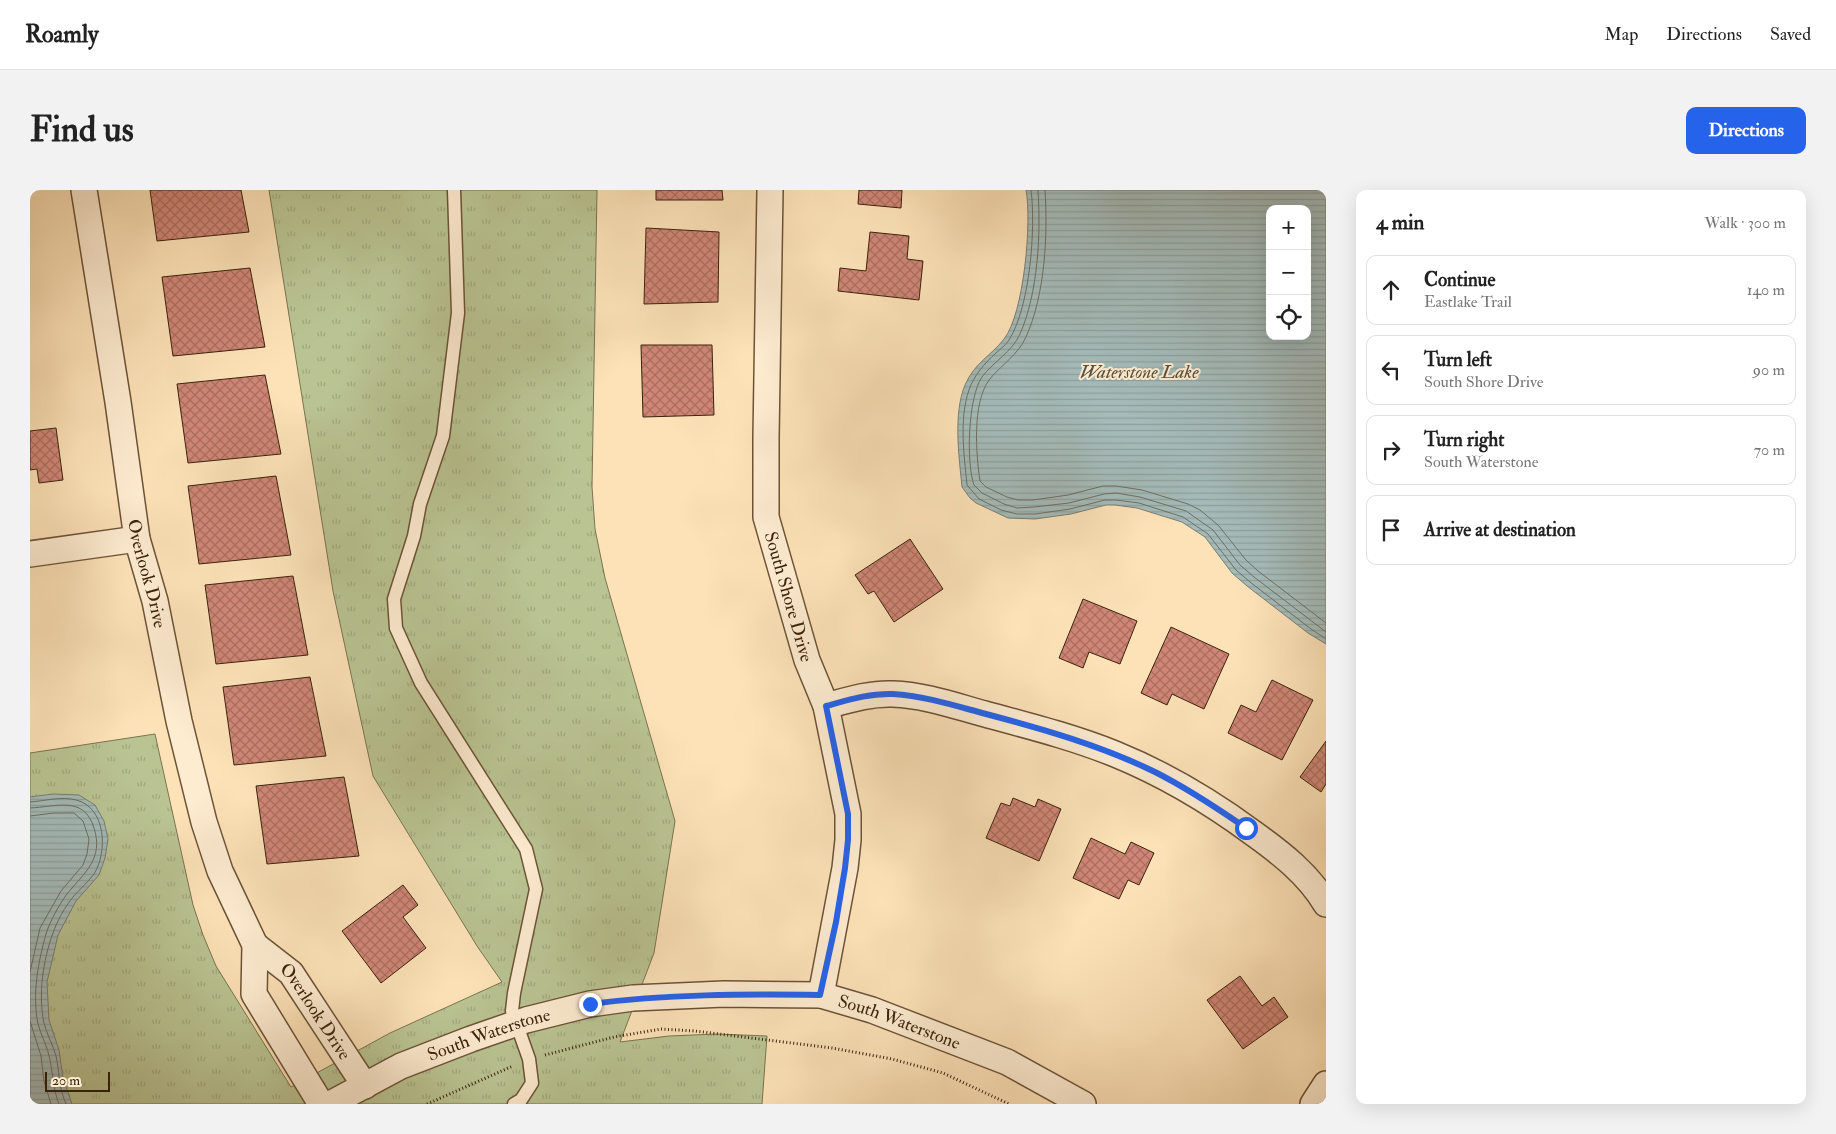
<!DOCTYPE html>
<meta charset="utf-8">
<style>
:root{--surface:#fff;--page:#f2f2f2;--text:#222;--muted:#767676;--line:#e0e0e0;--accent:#2563eb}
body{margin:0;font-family:"IM FELL Double Pica",serif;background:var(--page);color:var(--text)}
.controls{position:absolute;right:15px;top:15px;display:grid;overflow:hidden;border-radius:10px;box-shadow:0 5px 20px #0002}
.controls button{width:45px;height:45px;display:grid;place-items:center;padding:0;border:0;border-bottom:1px solid var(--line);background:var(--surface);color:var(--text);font:25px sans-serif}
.scale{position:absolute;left:15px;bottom:12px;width:65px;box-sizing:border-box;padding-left:5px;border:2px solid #3a230b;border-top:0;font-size:14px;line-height:18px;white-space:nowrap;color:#3a230b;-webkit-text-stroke:4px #feecd1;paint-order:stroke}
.stop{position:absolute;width:15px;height:15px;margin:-11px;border:4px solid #2563eb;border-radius:50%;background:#fff}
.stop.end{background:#2563eb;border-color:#fff;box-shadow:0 1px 5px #0008}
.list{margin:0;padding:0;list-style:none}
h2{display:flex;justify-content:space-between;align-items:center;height:65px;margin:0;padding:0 20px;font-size:21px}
h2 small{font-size:16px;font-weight:400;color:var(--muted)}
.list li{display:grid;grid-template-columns:32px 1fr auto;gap:15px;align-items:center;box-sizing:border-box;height:70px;margin:0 10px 10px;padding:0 10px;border:1px solid var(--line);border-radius:10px}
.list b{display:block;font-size:19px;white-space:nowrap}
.list p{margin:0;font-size:16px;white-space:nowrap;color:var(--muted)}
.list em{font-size:16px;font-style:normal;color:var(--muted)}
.icon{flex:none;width:28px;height:28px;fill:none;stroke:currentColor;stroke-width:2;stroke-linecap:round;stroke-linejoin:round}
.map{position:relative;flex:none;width:1296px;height:914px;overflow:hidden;border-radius:10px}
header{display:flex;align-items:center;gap:30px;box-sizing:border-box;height:70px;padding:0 25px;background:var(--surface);border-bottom:1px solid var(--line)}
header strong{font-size:24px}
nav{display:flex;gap:28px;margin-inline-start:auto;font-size:18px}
.intro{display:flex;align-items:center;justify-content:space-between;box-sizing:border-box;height:120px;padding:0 30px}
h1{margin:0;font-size:35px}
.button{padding:12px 22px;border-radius:10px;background:var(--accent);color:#fff;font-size:18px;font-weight:700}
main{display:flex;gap:30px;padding:0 30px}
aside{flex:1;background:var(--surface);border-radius:10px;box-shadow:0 5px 20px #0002}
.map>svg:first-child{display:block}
.grass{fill:url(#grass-tufts);stroke:#7a744f}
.water{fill:url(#water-rules);stroke:#7a7e73;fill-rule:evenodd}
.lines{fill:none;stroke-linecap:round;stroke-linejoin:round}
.shore{stroke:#6f6f62;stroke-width:1}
.building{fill:url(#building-cross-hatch);stroke:#3a230b}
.service-casing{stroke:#6b5336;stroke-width:15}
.minor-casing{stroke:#6b5336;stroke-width:28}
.path{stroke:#3a230b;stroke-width:3;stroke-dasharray:1 2.5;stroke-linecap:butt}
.service{stroke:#feecd1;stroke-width:12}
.minor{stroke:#feecd1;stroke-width:25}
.route{stroke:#2563eb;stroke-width:6}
.labels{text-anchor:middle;stroke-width:4;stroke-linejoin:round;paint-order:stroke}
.street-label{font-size:18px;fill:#3a230b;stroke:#feecd1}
.water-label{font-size:19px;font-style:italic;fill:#5a513f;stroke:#feecd1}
</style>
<header>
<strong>Roamly</strong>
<nav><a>Map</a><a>Directions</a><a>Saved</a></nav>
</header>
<div class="intro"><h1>Find us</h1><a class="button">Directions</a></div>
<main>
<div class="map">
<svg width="1296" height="914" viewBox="0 0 1296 914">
<defs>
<pattern id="grass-tufts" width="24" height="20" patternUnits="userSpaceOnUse" patternTransform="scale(1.25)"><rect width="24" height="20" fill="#bac493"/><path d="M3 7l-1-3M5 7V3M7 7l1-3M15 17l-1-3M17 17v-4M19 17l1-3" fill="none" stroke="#a1a87d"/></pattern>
<pattern id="water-rules" width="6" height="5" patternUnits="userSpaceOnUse" patternTransform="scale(1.25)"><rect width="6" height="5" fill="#a4bbb9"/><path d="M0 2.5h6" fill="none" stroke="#8ea09e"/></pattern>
<pattern id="building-cross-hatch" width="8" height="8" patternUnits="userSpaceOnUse" patternTransform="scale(1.25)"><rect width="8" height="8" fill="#d08676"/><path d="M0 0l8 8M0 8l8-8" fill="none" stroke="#aa6d5f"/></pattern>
</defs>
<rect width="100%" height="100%" fill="#fde2b8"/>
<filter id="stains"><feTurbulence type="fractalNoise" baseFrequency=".004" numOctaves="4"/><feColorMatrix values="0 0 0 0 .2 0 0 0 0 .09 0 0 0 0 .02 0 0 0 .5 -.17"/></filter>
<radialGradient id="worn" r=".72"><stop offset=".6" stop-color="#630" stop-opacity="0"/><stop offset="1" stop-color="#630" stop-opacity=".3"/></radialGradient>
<path class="grass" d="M239,0h328l-5,297 3,42 10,49 70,243 -21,132 -34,89 49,-6 48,-2 50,2 -5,68h-732v-351l125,-19 38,171 10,30 13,31 75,121 99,-54 112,-51 -25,-36 -104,-170 -40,-185z"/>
<path class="water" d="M996,0h300v454l-18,-11 -61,-47 -15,-13 -27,-36 -23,-15 -45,-14 -22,-3h-9l-35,9 -36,5 -27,-1 -32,-15 -6,-5 -8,-11c-3,-31 -9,-73 3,-102 10,-23 26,-29 39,-46 20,-25 28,-118 22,-149zM1240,19h37v127h-37z
M23,604l26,1 16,10 9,16 4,18 -3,19 -6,17 -23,26 -18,34 -11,47 2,38 10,30 4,28 9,26h-42v-307z"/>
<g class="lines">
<path class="shore" d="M1001,0c5,38 -1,117 -22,150 -3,5 -9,9 -13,13 -11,10 -22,22 -27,37 -10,29 -5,64 -2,95l12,14 22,11 16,4h18l35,-5 35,-9h11l23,3 44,14 25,17 28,36 14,12 61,47 15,10
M1008,0c3,44 0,103 -18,144 -8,18 -26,27 -38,43 -14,20 -16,86 -8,108l8,8 22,11 13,4 17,-1 35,-4 35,-9 12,-1 24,4 46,14 27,19 27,35 14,12 72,55
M1015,0c3,45 0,105 -19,147 -8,18 -25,28 -37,43 -17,24 -13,74 -9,101l6,6 21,10 11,3h15l35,-5 35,-9h13l26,4 46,14 12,6 18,15 28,35 12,11 68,52
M0,612c15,-1 31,-6 46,-2 30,7 32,52 18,74 -6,8 -14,15 -21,23 -8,10 -16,24 -20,36 -10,27 -15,62 -9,90 3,12 9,22 12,33 4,18 2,30 10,48
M0,618c26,-1 54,-13 64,20 10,31 -10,45 -27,66 -8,11 -17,27 -21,40 -8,29 -14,60 -8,90 3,12 10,23 12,36 3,15 3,29 9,44
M0,626l24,-3h20l9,8 6,18 -2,15 -4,11 -22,26 -21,37 -10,44
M0,831l11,35 3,25 7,23"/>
</g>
<path class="building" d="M120,0h91l8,42 -92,9z
M626,0h66l1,10h-67z
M829,0h43l-1,18 -43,-4z
M616,38l73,4 -1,70 -74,2z
M840,42l39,4 -2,23 16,2 -4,39 -81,-9 2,-23 26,3z
M220,78l15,79 -92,9 -11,-79z
M611,155h71l2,70 -71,2z
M235,185l16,79 -93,9 -11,-79z
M26,238l7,52 -24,3 -2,-14 -7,1v-39z
M246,286l15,79 -92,9 -11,-78z
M880,349l33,50 -49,33 -20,-31 -6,3 -13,-19z
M263,386l15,79 -92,9 -11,-79z
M1053,409l54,22 -17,43 -31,-12 -6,16 -24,-10z
M1141,437l58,27 -25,55 -32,-15 -5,11 -26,-12z
M280,487l16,79 -92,9 -11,-78z
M1242,490l41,20 -31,60 -54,-27 13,-28 15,7z
M1296,551v43l-5,8 -21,-15z
M314,587l15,79 -92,8 -11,-78z
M983,608l22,9 3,-8 23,10 -22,52 -53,-23 15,-35 9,3z
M1061,648l34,16 6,-12 23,11 -15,32 -11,-5 -9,19 -46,-21z
M373,695l15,20 -15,12 23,31 -45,35 -39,-52z
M1210,786l22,30 12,-9 14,20 -45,32 -36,-49z"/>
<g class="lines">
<defs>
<path id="service" d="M424,0l4,123 -15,123 -23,68 -6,32 -20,63 2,29 25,55 105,166 10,40 -22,104 -2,18 17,48 3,24 -11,17 -7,4"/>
<g id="minor">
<path id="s1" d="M54,0l34,212 19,137 18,62 24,120 25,101 16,49 35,74 -1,49 67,110"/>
<path id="s2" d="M740,0l-4,248v79l41,143 19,46 22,108v26l-3,28 -24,127"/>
<path d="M0,364l107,-15"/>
<path d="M796,516c22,-6 44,-13 67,-12 31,1 62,12 92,20 44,12 88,23 130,40 49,20 96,48 138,79 28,20 55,41 73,71"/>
<path id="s3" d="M225,755l36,28 74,113"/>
<path id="s4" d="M300,914l71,-38 70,-27 55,-19 64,-16 43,-6 91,-4 97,1 51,15 135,52 76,42"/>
<path d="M1283,914l13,-20"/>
</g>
</defs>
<use href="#service" class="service-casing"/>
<use href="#minor" class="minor-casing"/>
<path class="path" d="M515,865l69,-18 47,-8 34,2 137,17 60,11 51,14 66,31
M397,914l86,-38"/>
<use href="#service" class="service"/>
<use href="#minor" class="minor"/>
</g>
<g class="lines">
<path class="route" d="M560,814c77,-10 153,-10 230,-9l16,-73 9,-54 3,-28v-26l-22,-108c22,-6 44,-13 67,-12 32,2 63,12 93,20 57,15 116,32 169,58 32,16 62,36 91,56"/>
</g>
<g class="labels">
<g class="street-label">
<text dy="6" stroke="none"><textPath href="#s1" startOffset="389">Overlook Drive</textPath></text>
<text dy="6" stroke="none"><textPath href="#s2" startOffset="410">South Shore Drive</textPath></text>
<text dy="6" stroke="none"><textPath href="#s3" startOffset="91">Overlook Drive</textPath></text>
<text dy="6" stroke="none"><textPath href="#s4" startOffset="594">South Waterstone</textPath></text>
<text dy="6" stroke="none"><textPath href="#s4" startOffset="174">South Waterstone</textPath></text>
</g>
<g class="water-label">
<text x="1109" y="188">Waterstone Lake</text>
</g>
</g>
<rect width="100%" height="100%" filter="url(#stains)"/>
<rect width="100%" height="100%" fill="url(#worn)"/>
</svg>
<div class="controls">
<button>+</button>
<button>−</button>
<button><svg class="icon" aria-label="locate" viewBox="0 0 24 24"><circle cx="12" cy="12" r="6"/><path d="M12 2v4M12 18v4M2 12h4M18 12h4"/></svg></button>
</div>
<div class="scale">20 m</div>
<div class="stop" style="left:1216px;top:638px"></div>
<div class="stop end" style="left:560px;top:814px"></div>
</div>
<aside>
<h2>4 min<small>Walk · 300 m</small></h2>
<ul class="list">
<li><svg class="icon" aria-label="ahead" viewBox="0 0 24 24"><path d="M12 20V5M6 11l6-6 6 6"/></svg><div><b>Continue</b><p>Eastlake Trail</p></div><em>140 m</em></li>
<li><svg class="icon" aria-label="left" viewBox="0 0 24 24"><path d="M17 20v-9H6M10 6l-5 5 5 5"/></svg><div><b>Turn left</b><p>South Shore Drive</p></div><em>90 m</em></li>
<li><svg class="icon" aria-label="right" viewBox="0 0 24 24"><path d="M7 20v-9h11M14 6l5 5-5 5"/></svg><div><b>Turn right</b><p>South Waterstone</p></div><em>70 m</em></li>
<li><svg class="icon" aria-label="arrive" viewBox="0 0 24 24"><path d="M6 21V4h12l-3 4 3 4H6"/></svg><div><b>Arrive at destination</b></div></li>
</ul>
</aside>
</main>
